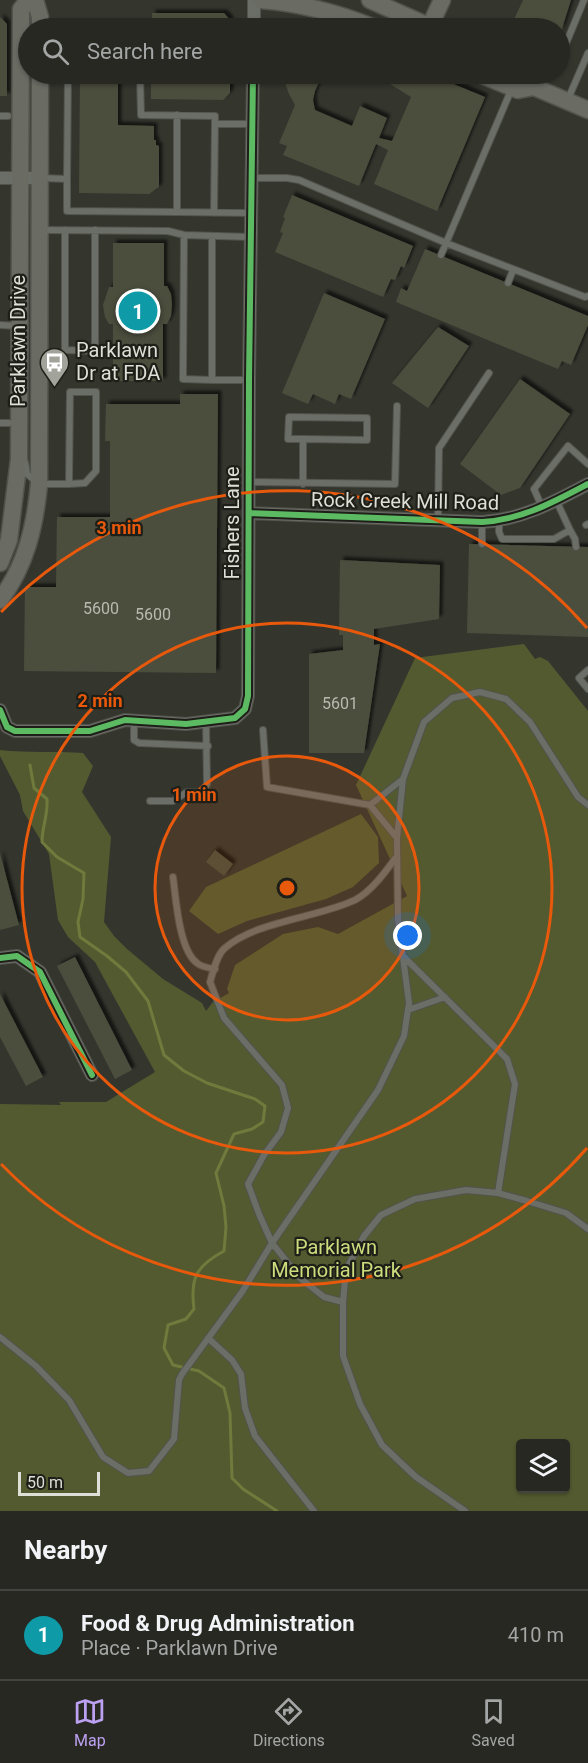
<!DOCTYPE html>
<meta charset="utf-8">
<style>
:root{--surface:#272822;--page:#33342f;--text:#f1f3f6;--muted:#a4a6a5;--line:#434440;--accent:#bca0f2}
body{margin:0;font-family:Roboto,sans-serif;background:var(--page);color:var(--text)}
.controls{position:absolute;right:18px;bottom:18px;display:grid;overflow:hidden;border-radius:6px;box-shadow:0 2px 4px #0004}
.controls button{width:54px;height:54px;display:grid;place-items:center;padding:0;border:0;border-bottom:2px solid var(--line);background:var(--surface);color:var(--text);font:30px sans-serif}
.scale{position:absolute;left:18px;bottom:15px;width:82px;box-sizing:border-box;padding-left:6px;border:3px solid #dedfd6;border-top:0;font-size:16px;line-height:21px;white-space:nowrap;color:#dedfd6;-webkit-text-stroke:4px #1e1f18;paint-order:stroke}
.you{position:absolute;left:408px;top:936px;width:21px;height:21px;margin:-15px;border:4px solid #fff;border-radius:50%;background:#1a73e8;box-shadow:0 0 0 9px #1a73e833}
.badge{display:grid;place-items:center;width:39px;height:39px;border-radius:50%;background:var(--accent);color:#fff;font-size:20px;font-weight:700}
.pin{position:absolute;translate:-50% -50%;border:3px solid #fff;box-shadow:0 2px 6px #0006}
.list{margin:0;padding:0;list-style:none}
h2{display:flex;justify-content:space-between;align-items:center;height:78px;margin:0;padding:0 24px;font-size:26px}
h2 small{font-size:20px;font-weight:400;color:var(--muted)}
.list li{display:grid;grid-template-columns:39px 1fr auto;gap:18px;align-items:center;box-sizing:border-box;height:90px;padding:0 24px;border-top:2px solid var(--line)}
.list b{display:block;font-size:22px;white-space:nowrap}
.list p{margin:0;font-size:20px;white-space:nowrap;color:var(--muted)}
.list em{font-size:20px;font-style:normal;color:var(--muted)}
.icon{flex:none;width:33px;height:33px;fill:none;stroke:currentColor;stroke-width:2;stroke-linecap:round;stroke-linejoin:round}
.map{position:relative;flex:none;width:588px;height:1511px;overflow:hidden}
.search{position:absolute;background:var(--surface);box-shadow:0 2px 4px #0004;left:18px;right:18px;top:18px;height:66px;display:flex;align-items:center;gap:15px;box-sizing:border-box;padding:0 21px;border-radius:33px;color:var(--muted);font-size:22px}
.sheet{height:168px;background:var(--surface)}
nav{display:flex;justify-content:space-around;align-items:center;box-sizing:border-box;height:84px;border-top:2px solid var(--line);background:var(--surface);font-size:16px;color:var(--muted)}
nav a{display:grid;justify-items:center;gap:3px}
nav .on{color:var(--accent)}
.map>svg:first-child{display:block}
.green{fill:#545a30;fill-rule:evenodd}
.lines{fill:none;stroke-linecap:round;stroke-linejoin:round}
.stream{stroke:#717a3d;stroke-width:3}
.building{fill:#4b4d3d;filter:url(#shadow)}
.lane-casing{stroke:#52534c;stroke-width:8}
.street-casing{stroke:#52534c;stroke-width:14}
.secondary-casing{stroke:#52534c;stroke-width:19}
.lane{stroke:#6b6d67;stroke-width:6}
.street{stroke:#6b6d67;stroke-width:12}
.secondary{stroke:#6a6c64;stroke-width:16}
.cycleway-casing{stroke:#1e1f18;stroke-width:10}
.cycleway{stroke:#5cba63;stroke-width:6}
.ring{fill:none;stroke:#e8590c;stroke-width:3}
.labels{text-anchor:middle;stroke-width:4.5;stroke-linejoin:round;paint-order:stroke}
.number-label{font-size:16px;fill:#b9bab0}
.street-label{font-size:20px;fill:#dedfd6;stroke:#1e1f18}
.poi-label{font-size:20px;fill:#dedfd6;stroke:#1e1f18;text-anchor:start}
.park-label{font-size:20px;fill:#cddc7d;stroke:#1e1f18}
.centre{fill:#e8590c;stroke:#1e1f18;stroke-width:3}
.ring-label{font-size:18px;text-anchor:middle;font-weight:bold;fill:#e8590c;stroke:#1e1f18;stroke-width:4.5;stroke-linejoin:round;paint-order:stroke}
</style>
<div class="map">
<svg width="588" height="1511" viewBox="0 0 588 1511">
<defs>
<filter id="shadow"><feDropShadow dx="3.5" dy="-3.5" stdDeviation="1.5" flood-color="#0009"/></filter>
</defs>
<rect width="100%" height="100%" fill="#34362e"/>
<path class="green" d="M524,644l11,15 5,-2 8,4 40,50v800h-588v-407l61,1 -2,-3h47l49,-30 -60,-110 -27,-25 -10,-17 -9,-66 -26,-43 -3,-16 -20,-39v-6c28,3 55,1 83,3l10,13 -11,26 29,45 -7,85 10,14 13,13 36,30 39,24 4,8 7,-9 16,-9 -2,-4 8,-24 48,-31 35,-7 20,7 69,-38 -51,-111 59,-127zM520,1444h46v44h-46z
M361,814l17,23 1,26 -26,24 -27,12 -79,22 -29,13 -29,-23 17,-24z"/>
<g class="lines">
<path class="stream" d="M30,765l4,23 13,11c1,18 -5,27 -5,43l15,15 27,16 -1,26 -5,23 2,15 27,19 19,16 22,29 16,54 20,16 23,12 48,16 10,7 -2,16 -11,7 -18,5 -18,39 8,33 2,21 -2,24c-28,15 -34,27 -30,58l-8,10 -18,6 -4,23 9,17 26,6 25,17 6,25 2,65 11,11 34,22"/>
</g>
<path class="building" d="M523,0h48l-11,35v-7h-50z
M152,13h72l6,7v8h-78z
M0,17l7,7v72h-7z
M80,74h38v51l36,1v14h2v5l3,1v41l-10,7 -70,-1z
M151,74h79v19l-7,7 -72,-1z
M282,74h46l-8,6 -5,11 -2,9 2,10 37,16 8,-20 27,12 -8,20 13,3 19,-44 -37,-23h55l56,23 -48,114 -63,-27 14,-34 -12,-6 -17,42 -76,-31 4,-9 -8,-3 16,-38 -6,-11z
M292,195l121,51 -9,22 -3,-2 -6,14 -4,-1 -8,18 -108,-45 8,-19 -3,-1 5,-14 -2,-1z
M113,243h51v43h3l4,8 1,11 -1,11 -4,8h-4v57h-50v-57h-4l-4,-7 -2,-12 6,-18h4z
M425,249l163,67v9l-17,40 -9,-4 -4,8 -162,-67 5,-14 6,3z
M324,293l61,26 -34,80 -12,-5 -4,10 -22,-10 -5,10 -26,-11z
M438,327l31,19 -41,62 -36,-25z
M520,379l50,35 -50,74 -19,7 -41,-31z
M180,394h38l-2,279 -192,-2 1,-84h31l1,-70h53v-76h-5l1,-37h74z
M469,544l119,3v90l-121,-4z
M340,560l100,5 -1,54 -65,10v16l6,-1 -16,109h-55v-99l34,-4v-15h-4z
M215,850l18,14 -9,12 -18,-14z
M0,853l19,72 -19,5z
M75,957l57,113 -17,9 -58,-113z
M0,994l43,83 -17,9 -26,-49z"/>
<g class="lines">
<defs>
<path id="lane" d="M560,58l24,-58
M140,74l1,41 74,1 -1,97
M536,86l13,-12
M568,99l20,-46
M177,115v97l74,1
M0,116h8
M215,124h38
M42,178l25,1v32l110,1
M253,178h34l12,2 147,63 139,54 3,-1
M67,179l1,-105
M40,230l128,1 16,4 67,2
M65,230v120l30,1v-121
M184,235l-1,144 29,1
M212,236v144h37
M441,255l71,-167
M508,283l5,-13
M0,325l18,1
M0,423h9
M25,462l2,12 12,10h30l1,-92h26v79l-11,12 -16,1
M249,482l146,2 2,-78
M303,484v-45h-15l1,-22 78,1v22l-64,-1
M542,507l-8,-18 34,-43 20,18
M438,520l1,-72 50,-75
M499,521v11l3,7h52l16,-9 -14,-30
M482,522v22
M586,525l2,-1
M570,530l5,9 1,8
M588,670l-9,8 9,11
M134,721v19l5,3 69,3
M263,730l4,57 103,18 27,33
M150,801h23l14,-9 15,1 5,-9 -1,-62
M370,805l33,-26
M173,877c3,22 6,73 24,86 4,4 12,5 18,6
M403,956l104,103 8,25 -17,109
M408,1010l37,-13
M343,1302l-19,-5 -24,-19 -28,-35 -13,-29 -11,-30 16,-29 17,-23 7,-24 -6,-23 -58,-67 -14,-36c3,-10 7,-28 15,-34 31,-27 92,-30 130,-48 17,-9 31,-29 42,-44
M0,1337l36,29 33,34 34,57 25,16 21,-2 25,-32 5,-59 3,-6 60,-82 30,-49 106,-153 26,-54 5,-33 -11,-84 -1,-81 6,-59 21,-57 28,-24 28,-6 26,7 24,23 48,75 10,8
M208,1338l24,22 9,14 4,34 10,28 59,75
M465,1511l-49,-34 -34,-32 -22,-41 -17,-48v-54l3,-32 18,-34 17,-21 34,-16 51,-9 32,3 29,8 39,12 22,16"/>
<path id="street" d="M254,28v-28
M0,178h39
M249,513l233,9c39,-2 72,-20 106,-38
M0,710l7,17 8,4h75l35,-11 61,4 49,-6 10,-9 3,-13 1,-316 4,-306
M0,958l17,-2 23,16 52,103"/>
<path id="secondary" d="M35,0l5,17v11
M260,0c40,3 78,13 115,28
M370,0l63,28
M429,28l13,-28
M479,74l39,16 16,-3
M524,74l10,13 54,23
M0,563l9,-23 10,-81 2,-450 8,-9
M0,600c26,-34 35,-74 39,-116l1,-410"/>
</defs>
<use href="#lane" class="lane-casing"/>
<use href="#street" class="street-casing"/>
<use href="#secondary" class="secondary-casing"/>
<use href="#lane" class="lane"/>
<use href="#street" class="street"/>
<use href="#secondary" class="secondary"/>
<defs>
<path id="cycleway" d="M249,513l233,9c39,-2 72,-20 106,-38
M0,710l7,17 8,4h75l35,-11 61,4 49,-6 10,-9 3,-13 1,-316 4,-306
M0,958l17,-2 23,16 52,103"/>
</defs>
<use href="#cycleway" class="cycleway-casing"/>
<use href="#cycleway" class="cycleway"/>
</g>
<circle cx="287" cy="888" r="132" fill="#e8590c" fill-opacity=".12"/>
<g class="ring">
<circle cx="287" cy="888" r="132"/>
<circle cx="287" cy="888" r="265"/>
<path d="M587 1148A397 397 0 0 1 1 1164M1 612A397 397 0 0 1 587 628"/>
</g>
<defs>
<symbol id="bus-pin" viewBox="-11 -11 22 30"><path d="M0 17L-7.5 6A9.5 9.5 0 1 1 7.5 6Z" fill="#a2a49b" stroke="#1e1f18"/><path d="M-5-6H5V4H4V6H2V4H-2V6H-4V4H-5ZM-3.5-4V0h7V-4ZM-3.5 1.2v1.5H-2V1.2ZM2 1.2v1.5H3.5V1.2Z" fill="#fff"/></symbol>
</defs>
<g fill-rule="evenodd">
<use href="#bus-pin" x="38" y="346" width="33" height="45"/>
</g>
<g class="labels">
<g class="number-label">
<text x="101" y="614">5600</text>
<text x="153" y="620">5600</text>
<text x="340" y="709">5601</text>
</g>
<g class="street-label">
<text transform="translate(18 341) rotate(-90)" y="7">Parklawn Drive</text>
<text transform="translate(405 501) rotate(1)" y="7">Rock Creek Mill Road</text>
<text transform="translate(232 523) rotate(-90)" y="7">Fishers Lane</text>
</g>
<g class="poi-label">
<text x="76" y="357">Parklawn<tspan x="76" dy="23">Dr at FDA</tspan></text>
</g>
<g class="park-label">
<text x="336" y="1254">Parklawn<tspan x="336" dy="23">Memorial Park</tspan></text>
</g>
</g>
<circle cx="287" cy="888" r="9" class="centre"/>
<g class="ring-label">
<text x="119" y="534">3 min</text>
<text x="100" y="707">2 min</text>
<text x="194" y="801">1 min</text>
</g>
</svg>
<div class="controls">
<button><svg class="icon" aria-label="layers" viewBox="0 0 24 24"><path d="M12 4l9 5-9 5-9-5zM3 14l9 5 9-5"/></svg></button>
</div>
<div class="scale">50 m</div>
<div class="you"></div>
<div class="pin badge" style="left:138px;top:311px;background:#0f9aa8">1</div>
<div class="search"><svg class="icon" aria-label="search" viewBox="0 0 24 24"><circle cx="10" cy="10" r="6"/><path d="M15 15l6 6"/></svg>Search here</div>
</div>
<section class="sheet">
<h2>Nearby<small></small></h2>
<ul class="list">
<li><span class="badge" style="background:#0f9aa8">1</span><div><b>Food &amp; Drug Administration</b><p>Place · Parklawn Drive</p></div><em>410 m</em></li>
</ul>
</section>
<nav>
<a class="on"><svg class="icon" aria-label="map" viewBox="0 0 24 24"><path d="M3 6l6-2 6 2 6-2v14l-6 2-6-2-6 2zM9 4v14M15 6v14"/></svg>Map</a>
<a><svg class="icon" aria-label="directions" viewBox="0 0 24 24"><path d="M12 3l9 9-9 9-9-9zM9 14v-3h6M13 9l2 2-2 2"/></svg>Directions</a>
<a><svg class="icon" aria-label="saved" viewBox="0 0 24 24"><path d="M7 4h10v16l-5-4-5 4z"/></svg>Saved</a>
</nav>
